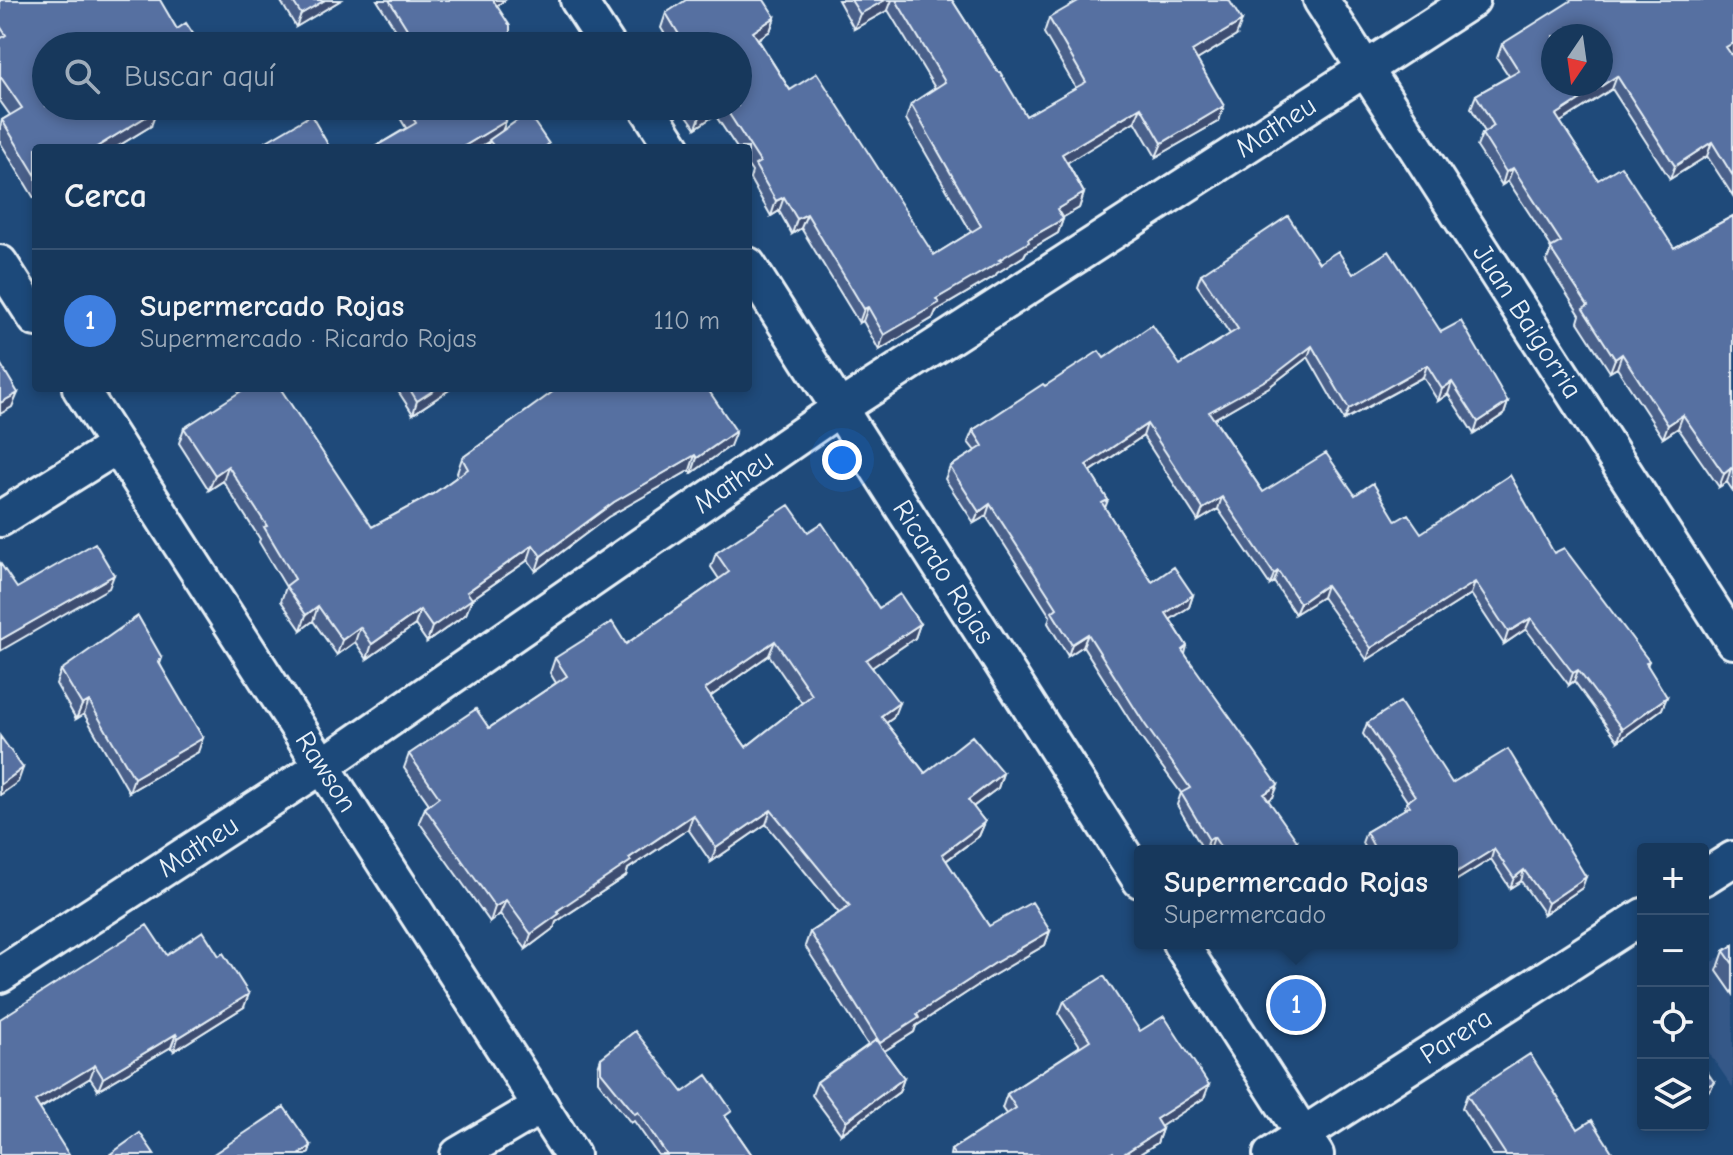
<!DOCTYPE html>
<html lang="es">
<meta charset="utf-8">
<style>
:root{--surface:#17385c;--page:#203f62;--text:#f1f3f6;--muted:#9eacbb;--line:#365272;--accent:#ff9aa2}
body{margin:0;font-family:"Comic Neue",sans-serif;background:var(--page);color:var(--text)}
.controls{position:absolute;right:24px;bottom:24px;display:grid;overflow:hidden;border-radius:8px;box-shadow:0 4px 12px #0003}
.controls button{width:72px;height:72px;display:grid;place-items:center;padding:0;border:0;border-bottom:2px solid var(--line);background:var(--surface);color:var(--text);font:40px sans-serif}
.compass{position:absolute;left:1541px;top:24px;width:72px;height:72px;border-radius:50%;background:var(--surface);box-shadow:0 4px 12px #0003;rotate:193deg}
.you{position:absolute;left:842px;top:460px;width:28px;height:28px;margin:-20px;border:6px solid #fff;border-radius:50%;background:#1a73e8;box-shadow:0 0 0 12px #1a73e833}
.badge{display:grid;place-items:center;width:52px;height:52px;border-radius:50%;background:var(--accent);color:#fff;font-size:26px;font-weight:700}
.pin{position:absolute;translate:-50% -50%;border:4px solid #fff;box-shadow:0 2px 8px #0006}
.popup{position:absolute;left:1134px;top:845px;width:324px;height:104px;box-sizing:border-box;display:grid;place-content:center;border-radius:8px;background:var(--surface);filter:drop-shadow(0 2px 6px #0005);font-size:26px;white-space:nowrap;color:var(--muted)}
.popup b{font-size:30px;color:var(--text)}
.popup::after{content:'';position:absolute;left:50%;top:100%;margin-left:-16px;border:16px solid transparent;border-top-color:var(--surface)}
.list{margin:0;padding:0;list-style:none}
h2{display:flex;justify-content:space-between;align-items:center;height:104px;margin:0;padding:0 32px;font-size:34px}
h2 small{font-size:26px;font-weight:400;color:var(--muted)}
.list li{display:grid;grid-template-columns:52px 1fr auto;gap:24px;align-items:center;box-sizing:border-box;height:144px;padding:0 32px;border-top:2px solid var(--line)}
.list b{display:block;font-size:30px;white-space:nowrap}
.list p{margin:0;font-size:26px;white-space:nowrap;color:var(--muted)}
.list em{font-size:26px;font-style:normal;color:var(--muted)}
.icon{flex:none;width:44px;height:44px;fill:none;stroke:currentColor;stroke-width:2;stroke-linecap:round;stroke-linejoin:round}
.map{position:relative;flex:none;width:1733px;height:1155px;overflow:hidden}
.search{position:absolute;background:var(--surface);box-shadow:0 4px 12px #0003;left:32px;top:32px;width:720px;height:88px;display:flex;align-items:center;gap:20px;box-sizing:border-box;padding:0 28px;border-radius:44px;color:var(--muted);font-size:30px}
.panel{position:absolute;background:var(--surface);box-shadow:0 4px 12px #0003;left:32px;top:144px;width:720px;height:248px;border-radius:8px}
.map>svg:first-child{display:block}
</style>
<div class="map">
<svg width="1733" height="1155" viewBox="0 0 1733 1155">
<rect width="100%" height="100%" fill="#1f4a7a"/>
<filter id="ink" filterUnits="userSpaceOnUse"><feTurbulence type="fractalNoise" baseFrequency=".0125" numOctaves="2"/><feDisplacementMap in="SourceGraphic" scale="16" xChannelSelector="R" yChannelSelector="G"/><feConvolveMatrix kernelMatrix="1 2 1 2 8 2 1 2 1" color-interpolation-filters="sRGB"/></filter>
<g filter="url(#ink)">
<path fill="#345888" d="M1733,948V1088L1703,1044V969Z"/>
<g fill="none" stroke-linecap="round" stroke-linejoin="round">
<defs>
<g id="minor">
<path d="M578,0L608,46"/>
<path id="s1" d="M1321,0L1733,641"/>
<path d="M646,106L673,148"/>
<path d="M0,263L36,319"/>
<path id="s2" d="M748,265L1140,880"/>
<path id="s3" d="M80,388L572,1155"/>
<path d="M0,519L117,446"/>
<path d="M1703,878L1733,859"/>
<path d="M1180,943L1316,1155"/>
<path id="s4" d="M0,975L322,766L840,408L1472,0"/>
<path d="M458,1155L541,1106"/>
<path id="s5" d="M1271,1155L1643,916"/>
</g>
</defs>
<use href="#minor" stroke="#e8f1f8" stroke-width="40"/>
<use href="#minor" stroke="#1f4a7a" stroke-width="34"/>
</g>
<path fill="#4a608a" stroke="#e8f1f8" stroke-width="2" fill-rule="evenodd" d="M0,0L177,29L201,46H46L151,126L115,148H36V197L34,198L0,142V127L2,120L10,115L0,101Z
M280,0H341L296,27Z
M377,0H505L497,6L508,46H406Z
M838,0H952L1026,116L1076,88L1044,33L1049,18L1236,36L1197,60L1219,121L1156,157L1135,121L1067,162L1084,193L1079,208L1062,218L1063,219L1058,233L1026,252L1024,256L997,273L995,276L936,311L933,318L879,350L863,321L859,323L801,228L792,234L779,211L771,216L750,179L752,172L748,166V148H737L715,115L696,128L680,106H738V46H672L661,28L666,13L775,17L770,31L758,39L790,90L934,255L971,232L906,119L911,104L935,88L888,10L854,29Z
M1502,44L1731,54L1733,57V196L1707,156L1670,179L1612,89L1560,122L1598,180L1674,248L1733,216V491L1727,482L1719,487L1678,428L1663,438L1617,368L1610,372L1578,322L1580,315L1546,262L1552,248L1508,181L1502,185L1477,147L1482,134L1485,132L1471,108L1476,95L1509,76L1497,58Z
M404,106H497L506,121L502,131L547,148H487L489,142L478,148H373L406,128L400,118Z
M1319,263L1353,274L1441,332L1508,402L1504,414L1474,434L1448,394L1438,401L1423,377L1344,420L1308,357L1269,387L1214,419L1263,492L1355,495L1396,521L1421,533L1554,553L1649,661L1647,666L1662,709L1618,741L1574,681L1569,685L1526,629L1504,644L1471,594L1367,660L1322,597L1295,614L1274,582L1270,585L1218,509L1198,521L1143,436L1090,472L1108,500L1105,508L1152,582L1193,595L1189,607L1170,619L1187,646L1185,654L1273,797L1268,800L1293,851H1212L1210,849L1204,851L1177,805L1181,793L1139,735L1083,646L1068,656L1048,623L1050,616L986,516L974,523L945,479L950,467L975,451L968,442L973,430L1045,386L1104,358L1180,365L1230,334L1197,285L1201,274Z
M396,388H452L413,414Z
M551,388H707L730,446L692,473L690,470L608,517L536,571L528,560L472,599L466,614L427,642L415,625L367,659L355,642L337,655L313,621L301,630L281,601L286,587L259,542L260,539L223,481L209,490L179,443L184,428L372,527L433,494L458,476L457,473L462,458L554,392Z
M808,532L879,608L920,624L915,638L872,667L893,718L886,723L925,773H1003L998,788L973,807L985,822L979,836L946,861L989,926L1050,931L1045,945L989,978L916,1026L914,1032L884,1051L904,1078L899,1092L841,1134L812,1095L817,1082L868,1045L805,946L810,932L839,913L766,824L711,862L688,829L628,869L626,876L556,922L554,928L526,949L500,914L490,922L419,822L425,808L429,804L404,768L409,754L489,728L556,683L550,673L555,658L626,644L719,579L711,567L716,553ZM769,655L802,703L746,747L710,697Z
M162,658L160,664L198,752L129,792L84,714L76,719L56,684L61,670Z
M1367,723L1452,783L1582,888L1544,914L1521,881L1510,888L1491,859L1452,883V851H1366L1362,843L1366,832L1404,810L1407,801L1363,734Z
M1733,945V994L1717,971L1724,951Z
M167,955L244,1007L174,1051L171,1047L98,1090L90,1078L40,1109L0,1155Z
M1064,1001L1140,1031L1204,1098L1160,1126L1162,1129L1157,1143L1138,1155H950L951,1150L1006,1114L1002,1108L1007,1094L1080,1046L1059,1014Z
M601,1058L683,1092L728,1120L752,1155H658L634,1121L631,1123L598,1081V1067Z
M1643,1058V1076L1637,1068L1640,1060Z
M1467,1095L1578,1129L1614,1155H1492L1462,1108Z"/>
<path fill="#3c4e71" stroke="#e8f1f8" stroke-width="2" d="M325,0H341L296,27L301,14Z
M493,0H505L488,12Z
M885,0H892L888,10L854,29L860,14Z
M775,17L770,31L747,46L753,32Z
M1242,21L1236,36L1187,66L1192,51Z
M1733,43V53L1722,60L1726,47Z
M1617,76L1612,89L1551,128L1556,115Z
M713,106H719L715,115L696,128L701,114Z
M1224,106L1219,121L1156,157L1162,143Z
M1141,107L1135,121L1057,169L1062,154Z
M157,110L151,126L115,148H95Z
M506,121L501,134L478,148H461Z
M1712,142L1707,156L1670,179L1675,166Z
M1513,168L1508,181L1502,185L1506,172Z
M1084,193L1079,208L1051,224L1057,209Z
M784,197L779,211L771,216L776,201Z
M807,214L801,228L792,234L797,219Z
M1063,219L1058,233L1026,252L1024,256L997,273L995,276L936,311L933,318L879,350L884,335L936,299L999,260L1028,239Z
M868,307L863,321L859,323L864,309Z
M1312,346L1308,357L1269,387L1205,424L1209,412Z
M1622,354L1617,368L1610,372L1615,359Z
M1427,365L1423,377L1344,420L1349,409Z
M1452,382L1448,394L1438,401L1442,389Z
M437,388H452L413,414L417,401Z
M18,393L12,407L0,414V403Z
M1508,402L1504,414L1474,434L1478,422Z
M1683,415L1678,428L1663,438L1668,425Z
M1147,424L1143,436L1082,477L1086,465Z
M736,431L730,446L692,473L697,458Z
M695,455L690,470L608,517L536,571L541,556L614,502Z
M228,466L223,481L209,490L215,475Z
M1731,468L1727,482L1719,487L1724,474Z
M1222,497L1218,509L1198,521L1203,509Z
M990,504L986,516L974,523L979,512Z
M533,545L528,560L472,599L466,614L427,642L432,627L467,592Z
M1278,571L1274,582L1270,585L1274,574Z
M114,575L109,588L0,651V640Z
M1475,582L1471,594L1367,660L1371,648Z
M1326,585L1322,597L1295,614L1300,603Z
M1193,595L1189,607L1162,625L1166,613Z
M318,606L313,621L301,630L306,615Z
M420,610L415,625L367,659L372,644Z
M1531,618L1526,629L1504,644L1508,632Z
M920,624L915,638L861,675L866,660Z
M360,627L355,642L337,655L342,640Z
M1088,634L1083,646L1068,656L1072,644Z
M775,641L769,655L700,704L705,689Z
M1578,670L1574,681L1569,685L1573,673Z
M1667,697L1662,709L1618,741L1622,729Z
M89,701L84,714L76,719L82,705Z
M899,703L893,718L875,731L881,716Z
M203,738L198,752L129,792L134,778Z
M23,768L18,782L0,795V785Z
M1003,773L998,788L963,814L968,800Z
M1278,785L1273,797L1260,806L1264,794Z
M771,810L766,824L711,862L716,848Z
M693,815L688,829L628,869L626,876L556,922L554,928L526,949L531,934L557,911L629,858Z
M985,822L979,836L936,868L942,854Z
M1214,837L1210,849L1205,851L1209,840Z
M1297,841L1293,851H1283Z
M1494,849L1491,859L1452,883V875Z
M1524,870L1521,881L1510,888L1514,878Z
M1586,877L1582,888L1544,914L1548,903Z
M506,900L500,914L490,922L495,907Z
M1050,931L1045,945L989,978L916,1026L914,1032L875,1057L880,1043L917,1014L995,963Z
M249,994L244,1007L174,1051L178,1038Z
M176,1034L171,1047L98,1090L103,1078Z
M95,1065L90,1078L30,1114L35,1101Z
M904,1078L899,1092L841,1134L846,1121Z
M1714,1082L1711,1089L1703,1095V1089Z
M1209,1085L1204,1098L1151,1133L1156,1119Z
M1162,1129L1157,1143L1138,1155H1122Z
M311,1146L309,1153L306,1155H299Z"/>
<path fill="#5670a1" stroke="#e8f1f8" stroke-width="2" fill-rule="evenodd" d="M0,0H160L177,29L186,23L201,46H46V106H154L157,110L95,148H36V176L2,120L22,108L0,76V39L6,35L0,26Z
M292,0H325L301,14Z
M389,0H493L510,26V40L500,46H418Z
M686,0H764L775,17L753,32L790,90L817,73L934,255L981,226L911,104L945,82L896,0H952L998,72H1000L1026,116L1086,82L1049,18L1080,0H1229L1242,21L1192,51L1224,106L1162,143L1141,107L1062,154L1084,193L1057,209L1063,219L1028,239L1029,242L999,260L1001,261L936,299L939,303L884,335L868,307L864,309L807,214L797,219L784,197L776,201L755,165L760,162L724,106H738V46H686L666,13Z
M851,0H885L860,14Z
M1572,0H1733V43L1726,47L1733,57V176L1712,142L1675,166L1617,76L1556,115L1598,180L1621,166L1674,248L1733,216V470L1731,468L1724,474L1683,415L1668,425L1622,354L1615,359L1583,309L1588,306L1550,248L1561,242L1513,168L1506,172L1482,134L1494,126L1476,95L1519,71L1502,44ZM1553,36H1601V84H1553Z
M405,106H497L506,121L461,148H373L416,123Z
M696,106H713L701,114Z
M528,113L549,144L543,148H495L489,140Z
M311,115L330,148H255Z
M1288,216L1319,263L1338,251L1353,274L1389,251L1441,332L1461,321L1508,402L1478,422L1452,382L1442,389L1427,365L1349,409L1312,346L1273,376L1209,412L1263,492L1326,453L1355,495L1373,483L1396,521L1408,514L1421,533L1510,475L1554,553L1564,548L1649,661L1646,663L1667,697L1622,729L1578,670L1573,673L1531,618L1508,632L1475,582L1371,648L1326,585L1300,603L1278,571L1274,574L1222,497L1203,509L1147,424L1086,465L1108,500L1102,503L1152,582L1174,567L1193,595L1166,613L1187,646L1182,650L1278,785L1264,794L1297,841L1283,851H1223L1214,837L1209,840L1181,793L1190,788L1144,723L1088,634L1072,644L1052,612L1057,608L990,504L979,512L950,467L983,446L973,430L1043,384L1045,386L1099,351L1104,358L1152,325L1180,365L1238,329L1201,274Z
M0,363L18,393L0,403Z
M246,388H280L372,527L433,494L468,469L462,458L558,388H707L736,431L697,458L695,455L614,502L541,556L533,545L467,592L472,599L432,627L420,610L372,644L360,627L342,640L318,606L306,615L286,586L295,579L264,527L267,526L228,466L215,475L184,428Z
M409,388H437L417,401Z
M789,505L808,532L822,523L879,608L900,594L920,624L866,660L899,703L881,716L925,773L972,736L1003,773L968,800L985,822L942,854L989,926L1032,902L1050,931L995,963L917,1014L919,1018L880,1043L810,932L850,906L771,810L716,848L693,815L629,858L631,861L557,911L559,914L531,934L506,900L495,907L425,808L439,797L409,754L476,709L489,728L567,676L555,658L612,622L626,644L729,572L716,553ZM775,641L812,695L746,747L705,689Z
M95,543L114,575L0,640V563L17,588Z
M138,616L162,658L158,661L203,738L134,778L89,701L82,705L61,670Z
M1400,702L1452,783L1508,749L1586,877L1548,903L1524,870L1514,878L1494,849L1452,875V851H1376L1366,832L1410,806L1407,802L1415,796L1367,723Z
M0,736L23,768L0,785Z
M147,925L167,955L203,931L219,956L223,953L249,994L178,1038L176,1034L103,1078L95,1065L35,1101L69,1155H0V1019Z
M1733,945V964L1724,951Z
M1104,976L1140,1031L1164,1016L1209,1085L1156,1119L1162,1129L1122,1155H1115L1113,1152L1108,1155H955L951,1150L1016,1108L1007,1094L1090,1040L1064,1001Z
M635,1031L683,1092L707,1075L732,1111L725,1116L752,1155H667L638,1112L635,1114L601,1072V1058Z
M876,1040L904,1078L846,1121L817,1082Z
M1530,1054L1578,1129L1592,1120L1614,1155H1506L1467,1095Z
M1703,1066L1714,1082L1703,1089Z
M284,1107L311,1146L299,1155H212Z
M140,1133L155,1155H109Z"/>
</g>
<g text-anchor="middle" dominant-baseline="central" stroke-width="6" stroke-linejoin="round" paint-order="stroke">
<g font-size="28" fill="#e8f1f8" stroke="#1f4a7a">
<text stroke="none"><textPath href="#s4" startOffset="1532">Matheu</textPath></text>
<text stroke="none"><textPath href="#s1" startOffset="382">Juan Baigorria</textPath></text>
<text stroke="none"><textPath href="#s4" startOffset="884">Matheu</textPath></text>
<text stroke="none"><textPath href="#s2" startOffset="364">Ricardo Rojas</textPath></text>
<text stroke="none"><textPath href="#s3" startOffset="456">Rawson</textPath></text>
<text stroke="none"><textPath href="#s4" startOffset="236">Matheu</textPath></text>
<text stroke="none"><textPath href="#s5" startOffset="220">Parera</textPath></text>
</g>
</g>
</svg>
<div class="controls">
<button>+</button>
<button>−</button>
<button><svg class="icon" aria-label="locate" viewBox="0 0 24 24"><circle cx="12" cy="12" r="6"/><path d="M12 2v4M12 18v4M2 12h4M18 12h4"/></svg></button>
<button><svg class="icon" aria-label="layers" viewBox="0 0 24 24"><path d="M12 4l9 5-9 5-9-5zM3 14l9 5 9-5"/></svg></button>
</div>
<svg class="compass" viewBox="-18 -18 36 36"><path d="M0-13l5 13h-10z" fill="#e53935"/><path d="M0 13l5-13h-10z" fill="#9eacbb"/></svg>
<div class="you"></div>
<div class="pin badge" style="left:1296px;top:1005px;background:#3f7fe0">1</div>
<div class="popup"><b>Supermercado Rojas</b>Supermercado</div>
<div class="search"><svg class="icon" aria-label="search" viewBox="0 0 24 24"><circle cx="10" cy="10" r="6"/><path d="M15 15l6 6"/></svg>Buscar aquí</div>
<section class="panel">
<h2>Cerca<small></small></h2>
<ul class="list">
<li><span class="badge" style="background:#3f7fe0">1</span><div><b>Supermercado Rojas</b><p>Supermercado · Ricardo Rojas</p></div><em>110 m</em></li>
</ul>
</section>
</div>
